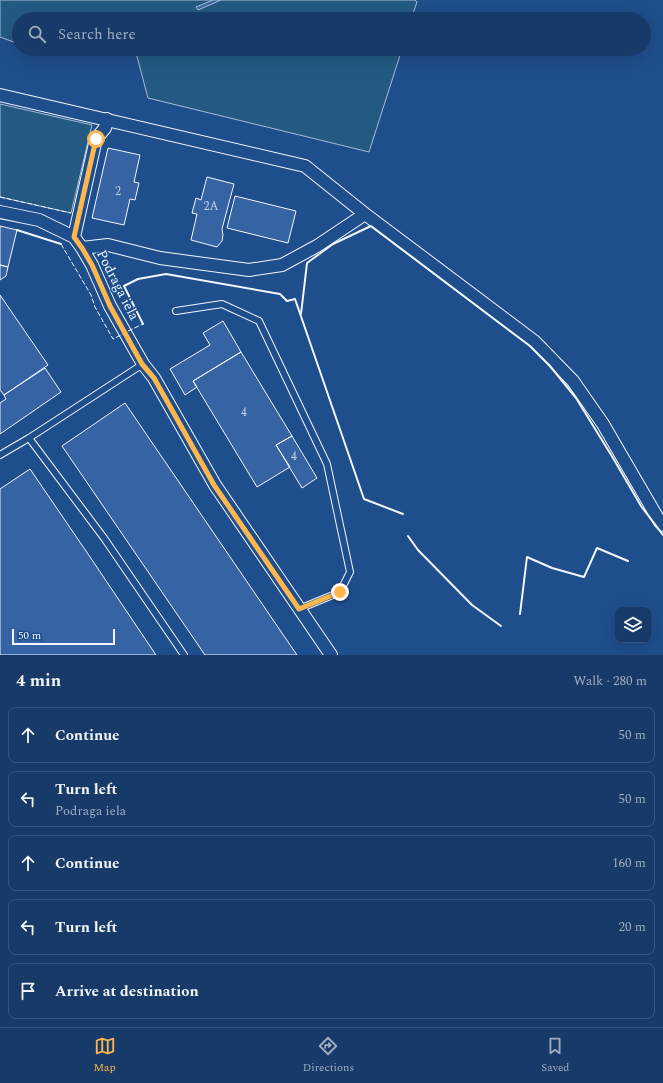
<!DOCTYPE html>
<meta charset="utf-8">
<style>
:root{--surface:#173a69;--page:#244571;--text:#f1f3f6;--muted:#9eadc0;--line:#36547d;--accent:#ffb74d}
body{margin:0;font-family:Spectral,serif;background:var(--page);color:var(--text)}
.controls{position:absolute;right:12px;bottom:12px;display:grid;overflow:hidden;border-radius:8px;box-shadow:0 4px 16px #0002}
.controls button{width:36px;height:36px;display:grid;place-items:center;padding:0;border:0;border-bottom:1px solid var(--line);background:var(--surface);color:var(--text);font:20px sans-serif}
.scale{position:absolute;left:12px;bottom:10px;width:103px;box-sizing:border-box;padding-left:4px;border:2px solid #f2f6ff;border-top:0;font-size:11px;line-height:14px;white-space:nowrap;color:#f2f6ff;-webkit-text-stroke:3px #1f4e8c;paint-order:stroke}
.stop{position:absolute;width:12px;height:12px;margin:-9px;border:3px solid #ffb74d;border-radius:50%;background:#fff}
.stop.end{background:#ffb74d;border-color:#fff;box-shadow:0 1px 4px #0008}
.list{margin:0;padding:0;list-style:none}
h2{display:flex;justify-content:space-between;align-items:center;height:52px;margin:0;padding:0 16px;font-size:17px}
h2 small{font-size:13px;font-weight:400;color:var(--muted)}
.list li{display:grid;grid-template-columns:26px 1fr auto;gap:12px;align-items:center;box-sizing:border-box;height:56px;margin:0 8px 8px;padding:0 8px;border:1px solid var(--line);border-radius:8px}
.list b{display:block;font-size:15px;white-space:nowrap}
.list p{margin:0;font-size:13px;white-space:nowrap;color:var(--muted)}
.list em{font-size:13px;font-style:normal;color:var(--muted)}
.icon{flex:none;width:22px;height:22px;fill:none;stroke:currentColor;stroke-width:2;stroke-linecap:round;stroke-linejoin:round}
.map{position:relative;flex:none;width:663px;height:655px;overflow:hidden}
.search{position:absolute;background:var(--surface);box-shadow:0 4px 16px #0002;left:12px;right:12px;top:12px;height:44px;display:flex;align-items:center;gap:10px;box-sizing:border-box;padding:0 14px;border-radius:22px;color:var(--muted);font-size:15px}
.sheet{height:372px;background:var(--surface)}
nav{display:flex;justify-content:space-around;align-items:center;box-sizing:border-box;height:56px;border-top:1px solid var(--line);background:var(--surface);font-size:11px;color:var(--muted)}
nav a{display:grid;justify-items:center;gap:2px}
nav .on{color:var(--accent)}
.map>svg:first-child{display:block}
</style>
<div class="map">
<svg width="663" height="655" viewBox="0 0 663 655">
<rect width="100%" height="100%" fill="#1f4e8c"/>
<path fill="#245a82" stroke="#a8bbd7" d="M0,0H415L417,2L411,19H19V44L0,37Z
M135,49H402L369,152L148,98Z
M0,104L92,125L71,213L0,197Z"/>
<path fill="#3b69a3" stroke="#a8bbd7" d="M213,0H221L198,10L196,7Z"/>
<path fill="#3563a3" stroke="#f2f6ff" d="M108,148L140,155L134,182L139,183L135,200L130,199L124,225L92,218Z
M207,177L234,184L222,229L223,235L222,241L217,247L191,240L197,214L192,213L196,198L201,200Z
M235,196L296,211L288,243L227,228Z
M0,226L17,230L8,267L0,265Z
M0,265L8,267L6,276L0,280Z
M0,295L48,365L4,395L0,390Z
M223,321L241,352L193,381L197,387L185,395L170,369L210,345L203,333Z
M241,352L292,436L276,445L290,467L257,487L193,381Z
M45,368L61,392L0,434V403L6,399L4,395Z
M125,403L297,655H205L62,446Z
M292,436L317,478L302,488L276,445Z
M30,469L86,551L156,655H0V489Z"/>
<g fill="none" stroke-linecap="round" stroke-linejoin="round">
<defs>
<path id="service" d="M176,311L222,304L259,321L327,464L350,572L340,592L299,609
M29,438L104,538L184,655
M0,455L29,438L143,364"/>
<path id="minor" d="M0,95L305,166L365,214L534,341L573,381L603,424L660,522L663,525
M0,212L39,220L74,237L82,248L92,265L110,306L143,364L154,378L215,485L331,655
M74,237L96,139L105,128L107,119
M82,248L108,245L160,258L249,270L282,265L317,246L365,214"/>
</defs>
<use href="#service" stroke="#f2f6ff" stroke-width="8"/>
<use href="#minor" stroke="#f2f6ff" stroke-width="14"/>
<use href="#service" stroke="#1f4e8c" stroke-width="6"/>
<use href="#minor" stroke="#1f4e8c" stroke-width="12"/>
<path stroke="#f2f6ff" stroke-width="1" stroke-dasharray="5 2" stroke-linecap="butt" d="M0,197L71,213
M61,244L91,295L95,307L113,339L123,334
M128,331L143,324"/>
<path stroke="#f2f6ff" stroke-width="2" d="M17,230L61,244
M301,314L307,263L333,244L371,226L530,346L550,366L576,398L613,458L641,506L663,535
M143,324L124,286L138,279L166,274L280,294L287,301L295,299L364,499L403,514
M408,536L418,550L472,605L501,626
M520,614L527,557L552,568L584,577L597,548L628,561"/>
</g>
<g fill="none" stroke-linecap="round" stroke-linejoin="round">
<path stroke="#ffb74d" stroke-width="5" d="M96,139L74,237L82,248L92,265L110,306L142,364L154,378L214,485L299,609L340,592"/>
</g>
<g text-anchor="middle" dominant-baseline="central" stroke-width="3" stroke-linejoin="round" paint-order="stroke">
<g font-size="12" fill="#c3d1e8">
<text x="118" y="191">2</text>
<text x="211" y="206">2A</text>
<text x="244" y="412">4</text>
<text x="294" y="456">4</text>
</g>
<g font-size="14" fill="#f2f6ff" stroke="#1f4e8c">
<text transform="translate(118 285) rotate(63)">Podraga iela</text>
</g>
</g>
</svg>
<div class="controls">
<button><svg class="icon" aria-label="layers" viewBox="0 0 24 24"><path d="M12 4l9 5-9 5-9-5zM3 14l9 5 9-5"/></svg></button>
</div>
<div class="scale">50 m</div>
<div class="stop" style="left:96px;top:139px"></div>
<div class="stop end" style="left:340px;top:592px"></div>
<div class="search"><svg class="icon" aria-label="search" viewBox="0 0 24 24"><circle cx="10" cy="10" r="6"/><path d="M15 15l6 6"/></svg>Search here</div>
</div>
<section class="sheet">
<h2>4 min<small>Walk · 280 m</small></h2>
<ul class="list">
<li><svg class="icon" aria-label="ahead" viewBox="0 0 24 24"><path d="M12 20V5M6 11l6-6 6 6"/></svg><div><b>Continue</b></div><em>50 m</em></li>
<li><svg class="icon" aria-label="left" viewBox="0 0 24 24"><path d="M17 20v-9H6M10 6l-5 5 5 5"/></svg><div><b>Turn left</b><p>Podraga iela</p></div><em>50 m</em></li>
<li><svg class="icon" aria-label="ahead" viewBox="0 0 24 24"><path d="M12 20V5M6 11l6-6 6 6"/></svg><div><b>Continue</b></div><em>160 m</em></li>
<li><svg class="icon" aria-label="left" viewBox="0 0 24 24"><path d="M17 20v-9H6M10 6l-5 5 5 5"/></svg><div><b>Turn left</b></div><em>20 m</em></li>
<li><svg class="icon" aria-label="arrive" viewBox="0 0 24 24"><path d="M6 21V4h12l-3 4 3 4H6"/></svg><div><b>Arrive at destination</b></div></li>
</ul>
</section>
<nav>
<a class="on"><svg class="icon" aria-label="map" viewBox="0 0 24 24"><path d="M3 6l6-2 6 2 6-2v14l-6 2-6-2-6 2zM9 4v14M15 6v14"/></svg>Map</a>
<a><svg class="icon" aria-label="directions" viewBox="0 0 24 24"><path d="M12 3l9 9-9 9-9-9zM9 14v-3h6M13 9l2 2-2 2"/></svg>Directions</a>
<a><svg class="icon" aria-label="saved" viewBox="0 0 24 24"><path d="M7 4h10v16l-5-4-5 4z"/></svg>Saved</a>
</nav>
